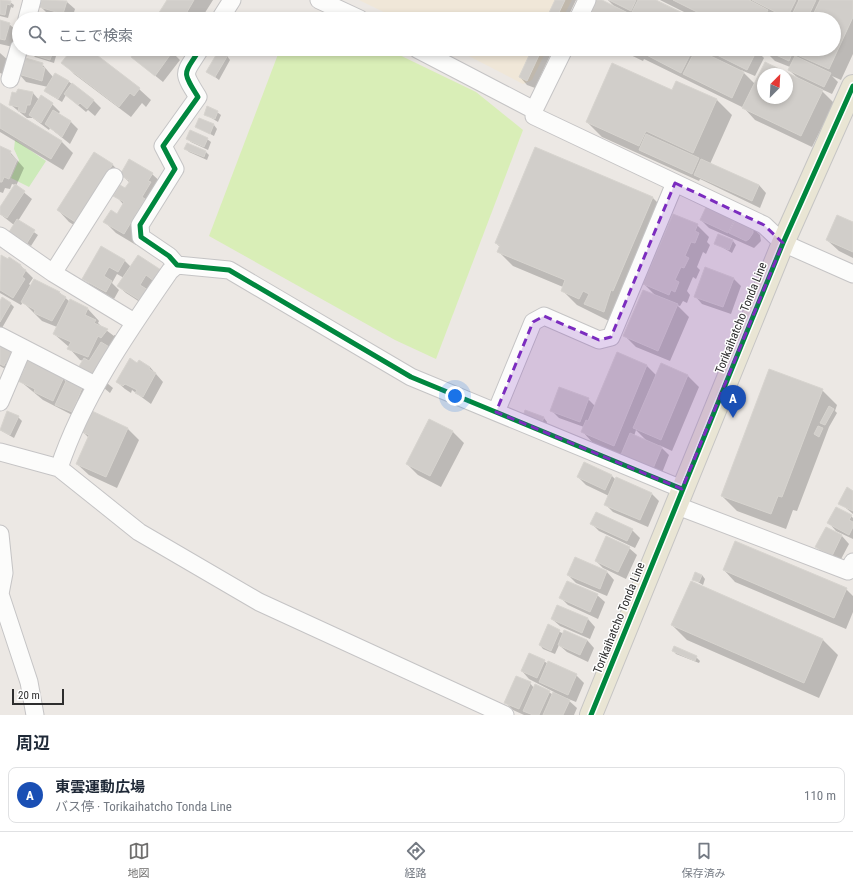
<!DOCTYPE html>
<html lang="ja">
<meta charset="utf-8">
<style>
:root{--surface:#fff;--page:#f2f2f3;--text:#1f2937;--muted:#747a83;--line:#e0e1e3;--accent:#706f6e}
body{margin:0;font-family:"Roboto Condensed","Noto Sans JP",sans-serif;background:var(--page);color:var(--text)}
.compass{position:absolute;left:757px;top:68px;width:36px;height:36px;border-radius:50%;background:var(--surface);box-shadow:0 2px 6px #0003;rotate:24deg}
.scale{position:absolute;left:12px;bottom:10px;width:52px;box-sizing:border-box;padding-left:4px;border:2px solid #2e2e2e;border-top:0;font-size:11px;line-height:14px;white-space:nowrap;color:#2e2e2e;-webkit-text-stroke:3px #fff;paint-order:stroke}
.you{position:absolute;left:455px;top:396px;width:14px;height:14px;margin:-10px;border:3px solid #fff;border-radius:50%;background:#1a73e8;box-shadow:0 0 0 6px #1a73e833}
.badge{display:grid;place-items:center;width:26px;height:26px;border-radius:50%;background:var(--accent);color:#fff;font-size:13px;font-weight:700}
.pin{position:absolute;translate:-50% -33px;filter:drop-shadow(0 1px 2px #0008)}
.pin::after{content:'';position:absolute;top:21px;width:14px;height:12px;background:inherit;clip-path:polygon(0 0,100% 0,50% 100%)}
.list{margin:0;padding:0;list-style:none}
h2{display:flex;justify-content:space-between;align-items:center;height:52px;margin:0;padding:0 16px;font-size:17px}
h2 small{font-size:13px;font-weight:400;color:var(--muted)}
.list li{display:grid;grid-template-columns:26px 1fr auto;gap:12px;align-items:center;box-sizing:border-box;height:56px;margin:0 8px 8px;padding:0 8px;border:1px solid var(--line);border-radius:8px}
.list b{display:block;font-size:15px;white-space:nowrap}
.list p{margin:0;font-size:13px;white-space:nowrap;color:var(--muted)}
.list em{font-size:13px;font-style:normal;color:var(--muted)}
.icon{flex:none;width:22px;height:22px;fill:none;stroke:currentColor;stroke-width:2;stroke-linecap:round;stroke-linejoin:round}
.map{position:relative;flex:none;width:853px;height:715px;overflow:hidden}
.search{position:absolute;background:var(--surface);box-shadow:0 2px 6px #0003;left:12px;right:12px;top:12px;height:44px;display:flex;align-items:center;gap:10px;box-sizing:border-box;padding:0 14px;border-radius:22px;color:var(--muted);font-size:15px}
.sheet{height:116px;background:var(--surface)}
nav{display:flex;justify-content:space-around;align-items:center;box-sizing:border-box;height:56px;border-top:1px solid var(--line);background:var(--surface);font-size:11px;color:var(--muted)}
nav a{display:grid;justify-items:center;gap:2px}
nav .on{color:var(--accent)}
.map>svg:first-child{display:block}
</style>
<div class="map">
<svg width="853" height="715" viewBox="0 0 853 715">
<rect width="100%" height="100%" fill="#ece8e4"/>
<path fill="#f0e7d8" d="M359,0H572L562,19H398Z
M455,49H547L532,80L523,84Z"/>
<path fill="#cdeaba" d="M15,140L46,161L29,187L11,178L19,160L14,149Z"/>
<path fill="#d9eeb7" d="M280,49H387L476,92L523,130L436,359L395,340L209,236Z"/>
<path fill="#0003" fill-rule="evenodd" d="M0,0L10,2L14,5L13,8L11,7L8,18L0,16Z
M43,0L67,2L75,9L72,19H64L48,14L41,7Z
M168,0H213L201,19H157Z
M556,0H576L567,19H547Z
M597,0L615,7L608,0H654L693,19H588Z
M660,0H747L752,2L750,0H798L799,2L800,0H853V54L841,80L832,76L838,82L832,94L819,88L834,103L812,147L755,120L744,108L644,59L643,61L618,49H755L764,58L755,76L741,70L755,84L765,64L787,74H763V98H787V74L800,80L789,70L790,67L775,61L768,54L758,49H834V19H784L769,12L776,19H698Z
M0,21L9,24L17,31L13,47L0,44Z
M33,49H58L54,63L35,57L32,54Z
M73,49H87L139,89L151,100L146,107L142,103L131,117L74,74L63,62Z
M139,49H169L180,60L163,82L132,57Z
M225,49H236L233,55Z
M533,49H553L535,88L527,85L520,77Z
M0,53L9,61L5,75L0,73Z
M227,56L230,60L219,80L207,71Z
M42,64L53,77L68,81L94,101L101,108L95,116L88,110L86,112L66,95L62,102L49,94L46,91L48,87L26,82L19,74Z
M677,82L717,100L732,115L710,164L759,185L766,193L760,208L700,179L699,181L602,137L587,122L673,91Z
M18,90L33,93L39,100L52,104L60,112L58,114L71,122L78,129L70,144L50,128L49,130L33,118H27L11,105Z
M0,104L62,142L73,153L63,170L0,132Z
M217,112L221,115L218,122L205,114Z
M200,119L214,125L217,129L214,136L197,127Z
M188,139H207L211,142L208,150L191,142Z
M187,144L206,152L209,155L207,160L189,152L185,148Z
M0,147L10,152L24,168L16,186L32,199L18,221L38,235L31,246L10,232L14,225L0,214V208L15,185L12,184L10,189L5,188L3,193L0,192Z
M112,164L121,174H152L164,185L156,211L136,245L116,233L105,222L117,215L123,204L115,195L126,190L130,183L123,176L87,233L69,222L58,210Z
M652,197L667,212L619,326L577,305L562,290L563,287L513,266L498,251L500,247L496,243Z
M734,219L752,227L760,235L761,241L754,248L709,228L701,220Z
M853,223V258L839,251L827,240Z
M697,225L709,237L707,242L710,245L706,254L703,252L697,267L700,270L696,279L693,277L687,291L690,295L687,303L683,301L680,306L677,305L689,317L670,361L636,347L625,336L656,296L644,284Z
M733,241L736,245L732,253L715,243Z
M101,247L124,260L131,267L161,271L149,308L126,293L118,286L124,278L117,274L112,283L119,290L114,299L91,286L83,278Z
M1,256L21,266L33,278L29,284L31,286L59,292L70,302L88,309L99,321L98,323L102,327L114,336V335L120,338L113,349L109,347L101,384L84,361L80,360L69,348V347L54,334L57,327L42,321L23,302L21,305L0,293Z
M734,279L741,286L731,314L702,304L695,296Z
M0,303H10L14,307L2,328L0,327Z
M0,345L10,350L22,362L12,373L0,366Z
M618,353L647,366L656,375L661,364L688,376L699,387L672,451L659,445L669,455L660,478L622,455L593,443L582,431L584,427L559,418L551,410L588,399L595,406ZM636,430L648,442L634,436Z
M138,364L150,367L163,382L151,404L136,393L132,390L131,393L125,389L117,382Z
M63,378L66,382L83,387L90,395L80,419L43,400L20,381Z
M107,383L113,388L110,393L104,388Z
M822,390L837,405L835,411L837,413L829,427L797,511L793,510L786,529L737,511L722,496Z
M92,412L128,429L139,440L117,488L89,475L77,464L89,438L83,432Z
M525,412L544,418L547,422L546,426Z
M18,417L22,421L14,438L0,430Z
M430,420L453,432L464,443L441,487L418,475L407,464Z
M584,463L612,476L616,480L617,478L652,494L659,501L648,527L613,512L605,504L609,496L586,485L578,477Z
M853,492V514L840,503Z
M851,516L853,518V539L836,531L829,523Z
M592,524L632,530L640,538L635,548L599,531Z
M827,528L842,536L849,544L839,563L824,555L817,547Z
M629,548L637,555L626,579L603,568L596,561Z
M576,559L607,572L614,580L607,596L576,583L568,575Z
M724,570L846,589L853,596V612L846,629L735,582Z
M702,575L705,579L703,585L693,579Z
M597,595L605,602L598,619L568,605L561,598Z
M552,619H588L595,627L590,639L560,626Z
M672,625L823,640L838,655L819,698L687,640Z
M548,626L564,634L587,640L594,648L588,662L567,652L559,645L555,654L543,649L540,645Z
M673,650L696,657L700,661L699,663L676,654Z
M544,661L548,664L576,675L584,683L576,702L566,698L577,708L574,715H524L513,710L505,702L530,683L534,688L549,692L553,695L554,692L529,679L522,671Z"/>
<path fill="#d1ceca" stroke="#d7d4cf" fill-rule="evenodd" d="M0,0L11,1L10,5L7,4L5,15L0,14Z
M42,0L67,1L63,14L39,7Z
M167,0H194L183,19H155Z
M555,0H565L556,19H546Z
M596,0H602L640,19H586Z
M609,0H636L631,11Z
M638,0H656L695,19H646L632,12Z
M673,0H749L768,10L763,19H711Z
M752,0H796L787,18Z
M799,0H816L807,19H790Z
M820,0H853V17L829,69L795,54L797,49H834V19H811Z
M313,13L315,19H296Z
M0,20L10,23L5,40L0,39Z
M32,49H54L50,60L31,54Z
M72,49H89L140,88L134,96L130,93L119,107L61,63Z
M137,49H170L173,51L155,76L131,57Z
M532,49H542L527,81L519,77Z
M635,49H693L681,73Z
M696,49L744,72L732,98L683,74Z
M705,49H756L757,50L747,70Z
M763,49H794L789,61Z
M219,50L228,55L215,77L206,72Z
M795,56L831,73L824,87L788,70Z
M22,57L43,63L42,67L45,68L42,81L18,74Z
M765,62L823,90L801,136L742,108ZM763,74H787V98H763Z
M612,63L672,90L676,81L717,99L693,153L646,131L639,146L586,122Z
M55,73L69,81L58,99L44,91Z
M72,83L94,100L87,109L80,103L78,105L64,94Z
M18,89L33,92L30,105H27L25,113L18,111L19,107L9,105L12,92L16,93Z
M41,95L53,103L41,123L29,115Z
M0,103L62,141L51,159L0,128Z
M207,106L218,111L215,119L204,115Z
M53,110L71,121L62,137L45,124Z
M199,118L214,124L210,134L195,127Z
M190,130L208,138L204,147L186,139Z
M646,134L699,158L692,174L639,150Z
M187,143L206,151L204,157L184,149Z
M0,146L11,151L10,154L17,160L9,179L4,177L2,182H0Z
M535,147L653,197L613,291L611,290L604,312L584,304L589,294L583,291L579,299L561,291L565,280L497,252L500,245L495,243Z
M94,152L113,164L75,222L57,210Z
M129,159L153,173L148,181L151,182L142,197L145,199L124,234L103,222L111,210L117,214L124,202L113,196L120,185L125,188L130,181L120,175Z
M701,159L759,185L752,201L694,175Z
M15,184L25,191L7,218L0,214V207Z
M707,205L735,218L728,233L700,220Z
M673,214L698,224L695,231L699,233L695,243L691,242L685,256L689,258L684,268L681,267L675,280L679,282L675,292L671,290L669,295L643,284Z
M837,215L853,222V252L826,240Z
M736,218L753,226V233L749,239L746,241L729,233Z
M17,219L35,230L27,243L9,232Z
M718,234L733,240L729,250L714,244Z
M101,246L125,260L118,272L109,267L104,276L112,281L106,292L82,279Z
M1,255L8,259L9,257L21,265L20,267L26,270L22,277L25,279L13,298L0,290Z
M138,255L161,270L154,281L146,275L140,285L148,290L141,301L117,286Z
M705,267L734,278L723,307L694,297Z
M34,279L60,292L59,293L66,297L52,321L34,313L35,310L21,302Z
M643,290L678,304L658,351L623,336Z
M2,297L11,303L0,322V301Z
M70,299L88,308L85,315L96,320L94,323L108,329L101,338L98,336L88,357L67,349L71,342L53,334Z
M101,342L111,348L93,377L78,368L84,358L89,361Z
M0,344L11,349L10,351L15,353L10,365L5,363L4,366L0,364Z
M617,352L647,365L614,446L581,432L586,420L588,421Z
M130,358L137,363L139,360L150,367L149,369L156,373L143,397L135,393L137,390L125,384L123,386L116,382Z
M26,360L64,377L53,401L34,392L35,389L18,381L25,368L23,367Z
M661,363L688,375L661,440L633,428Z
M769,369L823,389L782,497L778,496L771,514L721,496Z
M67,379L83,386L72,412L55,405Z
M559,387L589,398L580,422L550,411Z
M829,406L834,409L825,425L820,423Z
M525,410L544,417L542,423L523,416Z
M7,411L19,416L10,435L0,430Z
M92,411L128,428L106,477L76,464L89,435L82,432Z
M429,419L453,431L430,476L406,464Z
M818,426L823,428L819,437L814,434Z
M630,433L662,447L652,471L620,457Z
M584,462L612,475L605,490L577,477Z
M616,477L652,493L640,520L604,505Z
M847,487L853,491V511L838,504Z
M836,507L852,515L849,520L853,522V527L849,535L827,523Z
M596,512L633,529L627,541L590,524Z
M826,527L842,535L832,556L815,547Z
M606,536L630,547L618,572L595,561Z
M735,541L847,588L834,618L723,570Z
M575,557L607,571L600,589L567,575Z
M695,572L702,575L699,582L692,580Z
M567,581L598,594L590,612L559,598Z
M691,581L823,639L804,683L671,625Z
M557,605L588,618L582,633L551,619Z
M548,624L560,630L551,651L539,645Z
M564,630L587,640L580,655L558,645Z
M674,646L697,656L695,661L672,651Z
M529,653L545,660L537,678L521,671Z
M548,661L577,674L568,695L539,682Z
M516,676L531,682L519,709L504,703Z
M535,684L550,691L539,715H533L523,711Z
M553,692L570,700L563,715H543Z"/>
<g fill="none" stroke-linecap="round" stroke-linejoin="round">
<defs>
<path id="minor" d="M319,0L360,19
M27,19L32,0
M220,19L232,0
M578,19L587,0
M200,49C184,75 181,70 198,97L163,146L175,169L140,225L141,237L169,256L177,265L229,270L411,377L682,489
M417,49L534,110L564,49
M10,79L19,48
M534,110V116L764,225L783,243L853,274
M0,236L53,273L134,322
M53,273L114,177
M0,336L95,385
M0,402L23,348
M496,412L533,322L544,316L599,340L611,337L675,183
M0,452L59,468L139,532L259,602L505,715
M59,468C83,396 127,333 170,271L177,265
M675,505L848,571L853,562
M0,534L4,573L0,594
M0,594L29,682L35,715"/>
<path id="major" d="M591,715L783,243L853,86"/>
</defs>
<use href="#minor" stroke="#c5c4c5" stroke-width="19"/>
<use href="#major" stroke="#c6c5c4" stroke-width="24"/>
<use href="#minor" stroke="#fcfcfb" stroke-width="17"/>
<use href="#major" stroke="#e9e5d4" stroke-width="22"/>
<defs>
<path id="cycleway" d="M200,49C184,75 181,70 198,97L163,146L175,169L140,225L141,237L169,256L177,265L229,270L411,377L682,489
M591,715L783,243L853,86"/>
</defs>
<use href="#cycleway" stroke="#fff" stroke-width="8"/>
<use href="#cycleway" stroke="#00873e" stroke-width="5"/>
</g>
<path fill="#7b2cbf" fill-opacity="0.2" stroke="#7b2cbf" stroke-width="3" stroke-dasharray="8 5" stroke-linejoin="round" d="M675,183L764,225L783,243L682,489L496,412L533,322L544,316L599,340L611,337Z"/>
<g text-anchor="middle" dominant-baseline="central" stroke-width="3" stroke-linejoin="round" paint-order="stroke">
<g font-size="12" fill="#2e2e2e" stroke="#fff">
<text transform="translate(741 318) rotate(-68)">Torikaihatcho Tonda Line</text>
<text transform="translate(619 618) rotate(-68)">Torikaihatcho Tonda Line</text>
</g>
</g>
</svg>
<svg class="compass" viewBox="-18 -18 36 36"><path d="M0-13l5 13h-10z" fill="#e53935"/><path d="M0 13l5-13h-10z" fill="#747a83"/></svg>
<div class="scale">20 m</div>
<div class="you"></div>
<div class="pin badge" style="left:733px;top:418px;background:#1a4fb4">A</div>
<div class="search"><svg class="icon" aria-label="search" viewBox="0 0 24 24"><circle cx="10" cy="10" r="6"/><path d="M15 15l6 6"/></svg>ここで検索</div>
</div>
<section class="sheet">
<h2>周辺<small></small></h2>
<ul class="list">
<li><span class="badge" style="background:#1a4fb4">A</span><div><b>東雲運動広場</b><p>バス停 · Torikaihatcho Tonda Line</p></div><em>110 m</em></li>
</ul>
</section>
<nav>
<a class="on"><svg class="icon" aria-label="map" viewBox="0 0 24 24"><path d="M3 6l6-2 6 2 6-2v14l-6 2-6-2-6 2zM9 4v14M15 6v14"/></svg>地図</a>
<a><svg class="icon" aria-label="directions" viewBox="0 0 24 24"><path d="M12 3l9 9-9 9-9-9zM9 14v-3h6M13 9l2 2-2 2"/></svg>経路</a>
<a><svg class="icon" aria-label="saved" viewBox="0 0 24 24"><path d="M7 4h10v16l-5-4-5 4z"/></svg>保存済み</a>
</nav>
